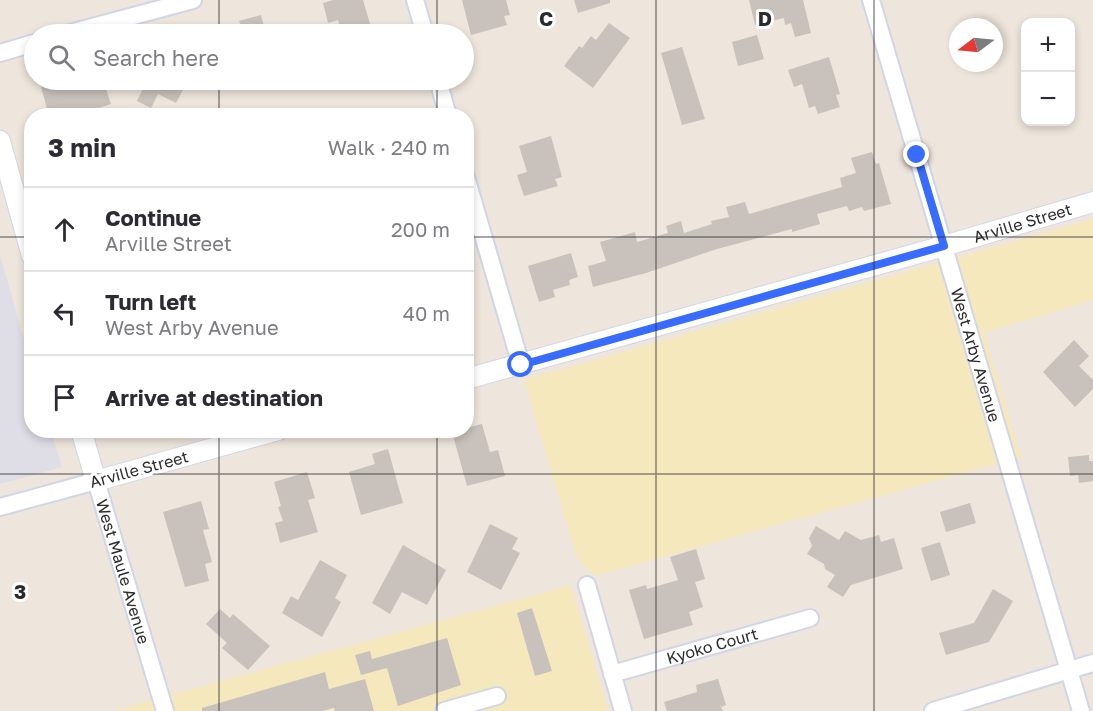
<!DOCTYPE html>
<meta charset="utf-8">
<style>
:root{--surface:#fff;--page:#f2f2f3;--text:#2b2b33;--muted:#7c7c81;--line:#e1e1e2}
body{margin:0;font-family:"Golos Text",sans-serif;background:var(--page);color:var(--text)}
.controls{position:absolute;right:18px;top:18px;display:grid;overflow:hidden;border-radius:12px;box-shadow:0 3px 9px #0003}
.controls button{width:54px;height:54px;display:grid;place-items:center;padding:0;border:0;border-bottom:2px solid var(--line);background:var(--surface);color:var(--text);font:30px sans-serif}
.compass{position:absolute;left:949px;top:18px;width:54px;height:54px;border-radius:50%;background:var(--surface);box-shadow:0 3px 9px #0003;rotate:254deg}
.stop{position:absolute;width:18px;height:18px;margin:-14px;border:4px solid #386cff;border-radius:50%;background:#fff}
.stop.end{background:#386cff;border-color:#fff;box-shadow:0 2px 6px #0008}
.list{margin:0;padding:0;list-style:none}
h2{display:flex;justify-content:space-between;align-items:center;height:78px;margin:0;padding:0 24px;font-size:26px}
h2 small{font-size:20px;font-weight:400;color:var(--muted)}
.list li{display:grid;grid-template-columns:39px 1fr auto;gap:18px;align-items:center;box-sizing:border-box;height:84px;padding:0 24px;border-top:2px solid var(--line)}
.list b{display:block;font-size:22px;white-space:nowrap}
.list p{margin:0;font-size:20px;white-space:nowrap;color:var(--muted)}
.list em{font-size:20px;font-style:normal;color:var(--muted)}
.icon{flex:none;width:33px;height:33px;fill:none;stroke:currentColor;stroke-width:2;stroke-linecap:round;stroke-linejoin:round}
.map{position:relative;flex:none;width:1093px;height:711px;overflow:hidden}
.search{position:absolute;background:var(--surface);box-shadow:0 3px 9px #0003;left:24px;top:24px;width:450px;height:66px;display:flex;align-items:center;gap:15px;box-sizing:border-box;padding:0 21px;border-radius:33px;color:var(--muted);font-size:22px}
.panel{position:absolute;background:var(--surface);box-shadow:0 3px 9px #0003;left:24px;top:108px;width:450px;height:330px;border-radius:24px}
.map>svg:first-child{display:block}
</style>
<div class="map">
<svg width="1093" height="711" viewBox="0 0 1093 711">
<rect width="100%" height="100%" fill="#eee5dc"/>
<path fill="#dfdde6" d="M0,255L31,364L32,430L51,431L62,467L0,484Z"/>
<path fill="#f5e8bd" d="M1093,219V300L984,333L1021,457L595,576L577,558L524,380Z
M571,585L608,711H114L145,702Z"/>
<path fill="#c9c2bc" d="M333,0H363L373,34H342L338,20L328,23L323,3Z
M462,0H506L510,15L504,16L507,25L471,35Z
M574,0H610V3L578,13Z
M749,0H803L811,33L795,37L791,23L785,25L784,18L755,25Z
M261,15L266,34H220V31L241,25L239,21Z
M609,23L630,38L593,88L564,66L579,46L582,48L591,36L596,40Z
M757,35L764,59L738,66L732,42Z
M682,47L705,119L682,125L661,53Z
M829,57L840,94L836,95L840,107L818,114L815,106L809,108L802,84L794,87L788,70Z
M67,80H103L111,104L93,110L95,116H49L41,87Z
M147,80H179L186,84L176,103L158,94L151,108L137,101Z
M551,136L562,177L555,179L558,186L524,196L517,175L527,172L519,146Z
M872,152L876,164L879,163L891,204L864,211L862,207L849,211L847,206L817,214L820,224L792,232V229L717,249L646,273L593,287L588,266L606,261L600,242L635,232L637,242L668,233L666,226L681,221L684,233L712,224L711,221L729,217L726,207L745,202L749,214L842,187L840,178L856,173L851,158Z
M571,253L578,277L569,280L570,285L553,290L555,297L539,302L528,266Z
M1074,340L1089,356L1079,366L1093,380V389L1075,407L1043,372Z
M482,424L490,452L498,450L505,476L467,486L452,432L466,430V428Z
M388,449L403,503L361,515L349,472L375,464L372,454Z
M1089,455V461H1093V481L1079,483L1078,475L1070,476L1068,457Z
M307,472L315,498L308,500L318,532L280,543L275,523L283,521L278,507L281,506L274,482Z
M201,501L209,529L203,530L212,562L205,564L209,581L185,587L163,512Z
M970,503L976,523L946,532L940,512Z
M490,524L518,538L512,549L520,553L501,590L467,572Z
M816,526L839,540L845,531L861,540L879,535L881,542L894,538L903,569L851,585L843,597L827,587L835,575L825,569L824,564L807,554L812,546L809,538Z
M940,542L950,575L931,581L921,548Z
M403,545L446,570L427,605L402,592L390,614L372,603Z
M696,549L705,579L695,582L703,607L689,612L693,625L644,639L629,590L646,585L647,589L678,580L670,557Z
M320,560L347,575L335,598L341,602L322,637L282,613L291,596L298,600Z
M993,589L1013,601L989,642L946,655L939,633L974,623Z
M532,608L552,671L535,676L517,613Z
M220,609L230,618L233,614L270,646L248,670L222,648L227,643L206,624Z
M447,638L461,685L398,706L387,668L361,675L355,655L370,651L372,659Z
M325,672L329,689L365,679L374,711H335L334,708L322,711H202V708Z
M718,679L726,705L721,707L723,711H667L664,702L697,692L696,685Z"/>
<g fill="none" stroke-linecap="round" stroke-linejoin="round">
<defs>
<g id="minor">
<path d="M415,0L425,34"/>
<path id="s1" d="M871,0L1081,711"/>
<path d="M66,34L193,0"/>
<path d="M0,53L34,43"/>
<path d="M438,80L448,116"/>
<path d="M466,177L521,365"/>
<path id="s2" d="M0,507L96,481L165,711"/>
<path d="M587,585L623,711"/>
<path id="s3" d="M612,674L810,618"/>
<path d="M444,711L497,696"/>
<path d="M933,711L1093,663"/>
</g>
<g id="tertiary">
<path d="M0,141L32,256"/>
<path id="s4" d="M466,379L944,246L1093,202"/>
<path d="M81,430L96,481L278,430"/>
</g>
</defs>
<use href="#minor" stroke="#d1d6e5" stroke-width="20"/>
<use href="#tertiary" stroke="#d1d6e5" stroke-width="22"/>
<use href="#minor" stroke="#fff" stroke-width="16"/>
<use href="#tertiary" stroke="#fff" stroke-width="20"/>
</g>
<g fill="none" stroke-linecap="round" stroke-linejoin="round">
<path stroke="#386cff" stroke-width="8" d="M521,365L944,246L917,155"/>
</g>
<path fill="none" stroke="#2b2b2b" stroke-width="1.5" stroke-opacity="0.55" d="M219,0V34M437,0V34M656,0V711M874,0V711M219,80V116M437,80V116M0,237H32M466,237H1093M219,430V711M437,430V711M0,474H1093"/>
<g text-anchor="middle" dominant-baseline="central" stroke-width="6" stroke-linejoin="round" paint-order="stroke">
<g font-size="16" fill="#2b2b2b" stroke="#fff">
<text stroke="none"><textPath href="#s4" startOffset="578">Arville Street</textPath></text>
<text stroke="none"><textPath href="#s1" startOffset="370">West Arby Avenue</textPath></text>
<text transform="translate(139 469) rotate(-15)">Arville Street</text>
<text stroke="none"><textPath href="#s2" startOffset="194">West Maule Avenue</textPath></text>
<text stroke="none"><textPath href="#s3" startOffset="104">Kyoko Court</textPath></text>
</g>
</g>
<g font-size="20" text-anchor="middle" font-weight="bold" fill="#2b2b2b" stroke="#fff" stroke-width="6" stroke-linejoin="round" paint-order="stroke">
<text x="546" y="26">C</text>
<text x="765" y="26">D</text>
<text x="20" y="599">3</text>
</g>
</svg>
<div class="controls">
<button>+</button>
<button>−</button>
</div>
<svg class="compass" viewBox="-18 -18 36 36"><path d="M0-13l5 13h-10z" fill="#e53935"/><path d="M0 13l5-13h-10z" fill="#7c7c81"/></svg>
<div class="stop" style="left:521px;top:365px"></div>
<div class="stop end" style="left:917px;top:155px"></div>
<div class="search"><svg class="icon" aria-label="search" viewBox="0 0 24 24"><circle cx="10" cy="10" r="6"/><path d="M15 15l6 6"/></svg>Search here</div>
<section class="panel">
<h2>3 min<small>Walk · 240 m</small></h2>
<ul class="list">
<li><svg class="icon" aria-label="ahead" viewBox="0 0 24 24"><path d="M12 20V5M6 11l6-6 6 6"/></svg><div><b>Continue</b><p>Arville Street</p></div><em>200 m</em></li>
<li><svg class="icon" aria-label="left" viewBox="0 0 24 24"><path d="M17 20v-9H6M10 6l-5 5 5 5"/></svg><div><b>Turn left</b><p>West Arby Avenue</p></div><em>40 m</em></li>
<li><svg class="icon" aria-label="arrive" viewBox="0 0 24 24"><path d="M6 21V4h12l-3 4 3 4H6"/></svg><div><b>Arrive at destination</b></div></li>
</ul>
</section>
</div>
